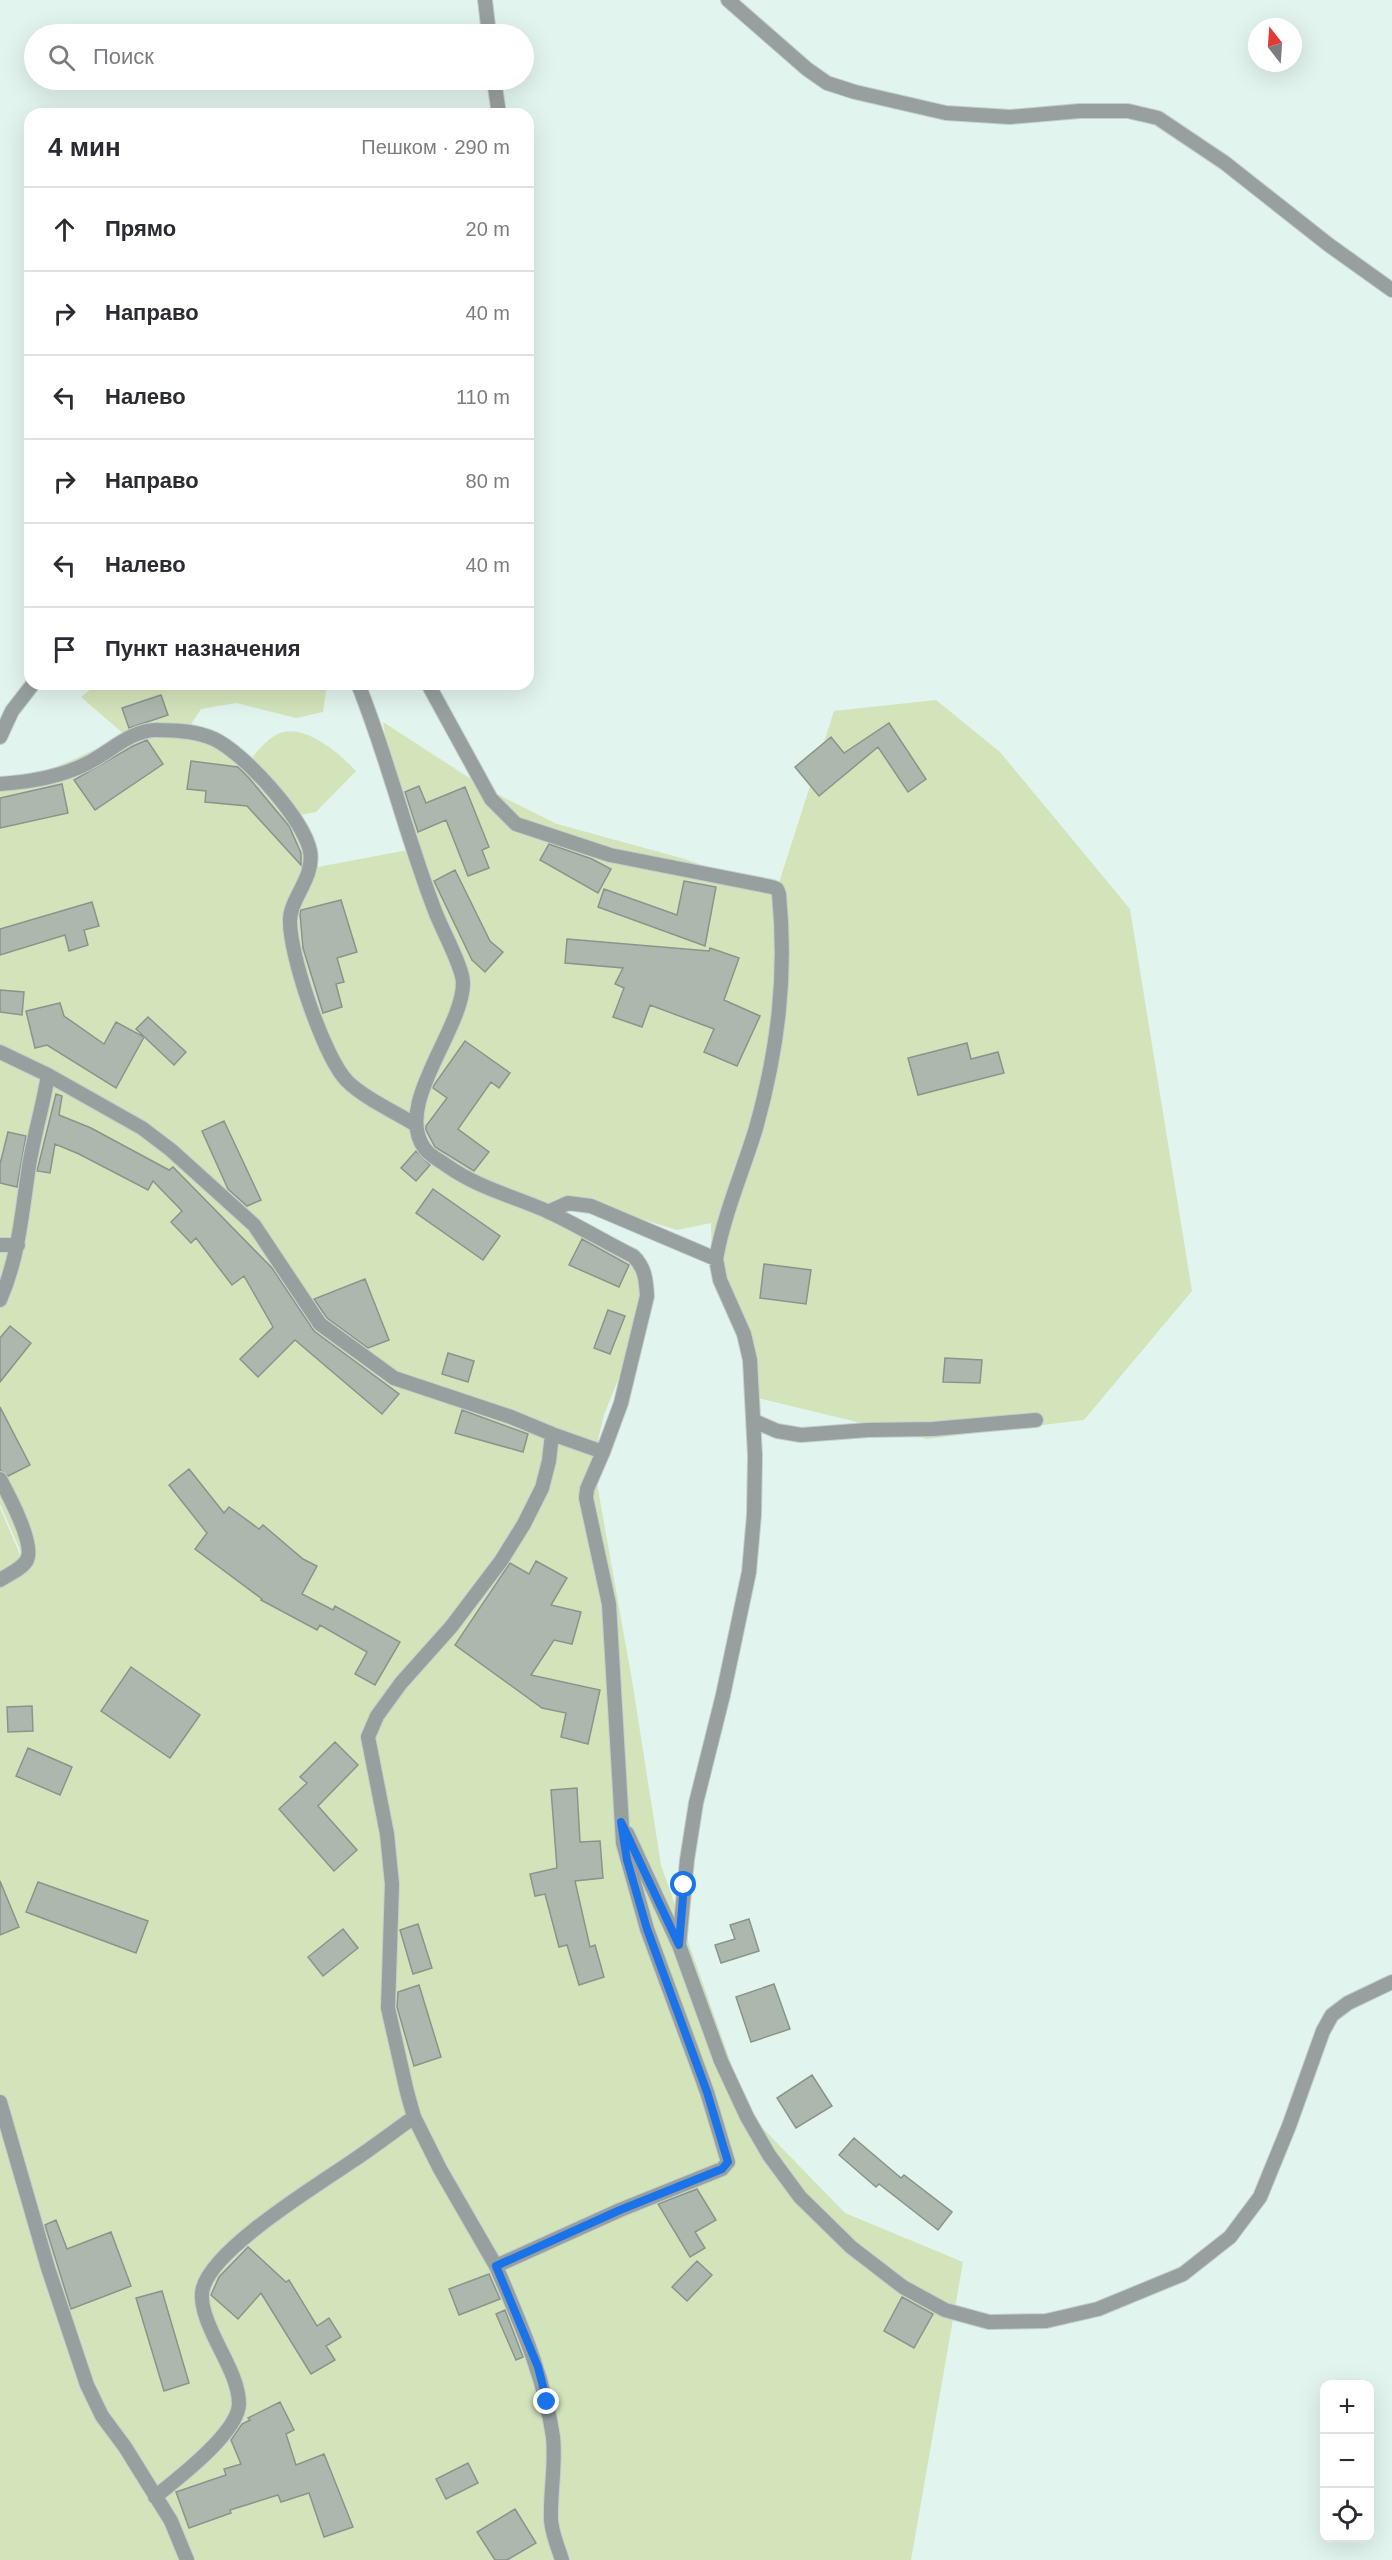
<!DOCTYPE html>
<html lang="ru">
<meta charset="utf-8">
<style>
:root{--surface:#fff;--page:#f2f2f3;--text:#2b2b33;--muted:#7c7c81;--line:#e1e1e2}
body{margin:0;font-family:Arial,sans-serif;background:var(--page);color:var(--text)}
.controls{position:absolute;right:18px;bottom:18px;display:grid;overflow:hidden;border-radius:12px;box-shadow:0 6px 24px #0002}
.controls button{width:54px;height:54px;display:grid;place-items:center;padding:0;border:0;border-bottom:2px solid var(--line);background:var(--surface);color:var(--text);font:30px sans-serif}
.compass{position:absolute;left:1248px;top:18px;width:54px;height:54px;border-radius:50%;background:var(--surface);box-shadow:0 6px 24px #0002;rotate:343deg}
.stop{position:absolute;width:18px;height:18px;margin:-14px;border:4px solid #1a73e8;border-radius:50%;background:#fff}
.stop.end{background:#1a73e8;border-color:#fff;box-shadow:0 2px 6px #0008}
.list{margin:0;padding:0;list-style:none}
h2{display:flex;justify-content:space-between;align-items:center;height:78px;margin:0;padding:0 24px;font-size:26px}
h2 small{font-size:20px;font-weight:400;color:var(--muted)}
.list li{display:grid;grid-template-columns:39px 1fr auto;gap:18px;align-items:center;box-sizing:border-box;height:84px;padding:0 24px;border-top:2px solid var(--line)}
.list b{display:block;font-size:22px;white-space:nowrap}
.list em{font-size:20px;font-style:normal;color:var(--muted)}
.icon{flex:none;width:33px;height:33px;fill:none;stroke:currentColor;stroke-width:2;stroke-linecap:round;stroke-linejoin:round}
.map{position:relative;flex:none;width:1392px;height:2560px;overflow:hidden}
.search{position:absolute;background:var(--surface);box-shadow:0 6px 24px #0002;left:24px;top:24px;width:510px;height:66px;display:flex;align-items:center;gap:15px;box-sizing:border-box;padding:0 21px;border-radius:33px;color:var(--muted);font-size:22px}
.panel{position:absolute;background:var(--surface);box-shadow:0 6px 24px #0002;left:24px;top:108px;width:510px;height:582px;border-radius:18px}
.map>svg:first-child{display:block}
</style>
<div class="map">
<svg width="1392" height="2560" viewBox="0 0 1392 2560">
<rect width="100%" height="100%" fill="#e2f4ee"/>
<path fill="#d3e4bb" d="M97,684H320L326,690L323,712L296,718L236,703L201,709L190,726L249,761C257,752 265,741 276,735C302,720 339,753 356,771L316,812L294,816L312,868L408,850L398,819L383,722L485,788L557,824L685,859L776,892L834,711L936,700L1000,752L1130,909L1192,1291L1084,1420L927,1439L745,1395L744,1347L712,1268L711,1223L677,1230L619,1212L548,1208L633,1256L644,1301L634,1340L604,1415L598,1440L609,1442L596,1478L632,1680L661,1865L749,2114L845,2213L963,2262L911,2560H0V1580L27,1566L0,1504V779C36,781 91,751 125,735L81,697Z
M0,1508L25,1566L0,1578Z"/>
<path fill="#acb8ae" stroke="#89958b" stroke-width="1.5" d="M161,695L168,715L129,728L122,708Z
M889,723L926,779L908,792L878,747L819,796L795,767L831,737L844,753Z
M147,740L163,764L95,810L74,780L133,746Z
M191,761L238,767L249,778L289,826L301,853V865L247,806L205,802L206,791L187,789Z
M62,784L68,813L0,828V798Z
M419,786L426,803L465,787L489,847L482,850L489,868L468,876L446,820L418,832L405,792Z
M549,844L592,859L611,869L598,893L540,860Z
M455,870L490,941L503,952L485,972L472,960L434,881Z
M684,881L716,887L705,946L598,907L604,889L677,915Z
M341,900L357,952L337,958L344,982L336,984L342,1007L323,1013L303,948L300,914L301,910Z
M92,902L99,926L84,930L88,945L69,951L65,935L0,955V929Z
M567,939L709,951L710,948L739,958L724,1000L760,1016L737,1066L704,1052L714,1029L650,1005L642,1027L613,1017L624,988L615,984L623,968L565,963Z
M0,990L24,992L22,1015L0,1012Z
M60,1003L64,1016L104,1044L116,1022L144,1037L116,1088L47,1045L35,1048L26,1011Z
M148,1017L186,1052L174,1065L136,1029Z
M465,1041L510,1073L499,1088L491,1082L458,1129L489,1152L474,1171L435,1147L426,1130V1126L447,1098L433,1088L434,1085Z
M967,1043L971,1059L998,1052L1004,1073L918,1095L908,1058Z
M56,1094L62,1096L59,1115L91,1128L169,1170L173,1167L272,1268L314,1331L399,1394L382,1414L295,1340L258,1377L240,1359L273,1327L244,1276L232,1285L196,1238L191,1243L171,1222L182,1211L153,1181L148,1190L79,1154L55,1144L50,1173L37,1171Z
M224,1121L261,1200L247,1206L228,1189L202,1131Z
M8,1132L26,1136L17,1187L0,1183V1164Z
M416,1151L430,1165L416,1181L401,1168Z
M433,1189L500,1236L483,1260L416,1213Z
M582,1239L629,1265L619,1287L569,1265Z
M764,1264L811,1270L806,1304L760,1298Z
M365,1279L389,1340L368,1348L327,1318L314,1299Z
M608,1310L625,1316L610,1354L594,1348Z
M10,1326L31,1343L0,1382V1338Z
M448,1353L474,1361L468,1382L442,1374Z
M945,1358L982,1360L980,1383L943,1382Z
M0,1407L30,1465L8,1476L0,1470Z
M462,1410L528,1434L523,1452L455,1433Z
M189,1469L224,1513L229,1507L259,1529L263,1525L303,1559L317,1566L302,1594L333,1610L335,1606L400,1642L375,1685L355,1674L367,1652L320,1625L317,1630L261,1600L262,1599L195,1549L207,1533L169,1485Z
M536,1561L567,1578L551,1605L581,1612L572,1644L554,1640L531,1675L600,1690L588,1744L561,1737L566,1713L542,1708L455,1645L510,1563L529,1574Z
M131,1667L200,1715L170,1758L101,1711Z
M32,1706L33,1731L8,1732L7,1707Z
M335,1742L358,1765L318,1806L357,1850L334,1871L279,1809L307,1783L300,1777Z
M28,1748L72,1767L60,1795L16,1776Z
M577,1788L580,1842L600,1841L603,1878L575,1881L590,1947L595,1945L604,1977L579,1985L567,1945L559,1947L545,1894L535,1896L530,1874L557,1868L551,1790Z
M0,1881L19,1927L0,1935Z
M38,1882L148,1921L136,1953L26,1912Z
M749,1919L759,1951L721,1963L715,1945L735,1939L730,1925Z
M418,1924L432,1968L413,1974L400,1930Z
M343,1929L358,1948L323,1976L308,1957Z
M774,1984L790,2029L751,2042L736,1997Z
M419,1985L441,2057L414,2066L397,2007L398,1992Z
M812,2075L832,2106L796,2128L777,2098Z
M854,2138L901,2178L904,2175L952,2212L938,2230L879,2184L876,2187L839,2155Z
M697,2189L716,2220L695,2232L705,2248L690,2257L658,2204Z
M56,2220L67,2249L111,2232L131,2286L71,2309L45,2225Z
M248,2247L286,2282L289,2280L317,2326L329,2318L341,2337L326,2346L335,2360L311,2374L261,2293L238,2319L211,2295L219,2277Z
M697,2261L712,2275L687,2301L672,2287Z
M489,2274L500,2299L459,2315L449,2289Z
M162,2291L189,2383L164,2391L136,2298Z
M902,2297L933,2314L914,2348L884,2331Z
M505,2310L523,2357L516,2360L496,2314Z
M280,2402L294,2430L286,2434L296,2465L324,2454L353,2527L324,2537L309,2493L281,2502L278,2495L230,2510L231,2513L189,2528L176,2492L226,2475L224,2469L241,2464L231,2440L242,2424L250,2420L248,2418Z
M468,2463L478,2483L446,2499L436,2479Z
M515,2509L536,2543L507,2560H495L477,2532Z"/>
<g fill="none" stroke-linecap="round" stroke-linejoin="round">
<defs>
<path id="service" d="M485,0L489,34
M728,0L807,69L827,83L855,92L946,113L1010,117L1080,111H1128L1158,118L1225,163L1329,245L1392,290
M494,80L499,114
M358,684C388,758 406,836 435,911C441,928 463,967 463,983C463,1030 392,1106 425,1149C430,1156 439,1160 446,1165C478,1188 513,1196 549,1212C577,1225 605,1242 633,1256C645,1267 646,1280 647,1296L621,1403L603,1452L587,1489L586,1498L609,1604L623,1843L647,1929L707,2092L728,2162L722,2169L620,2210L496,2266C520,2323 544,2375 553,2437C556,2465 550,2492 551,2520C552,2534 558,2547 562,2560
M428,684L491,799L516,824L610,855L772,887L777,889L779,894C787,976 778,1049 756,1128C743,1171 724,1214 716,1259L720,1280L744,1334L750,1360L755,1456L754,1515L749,1572L723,1695L696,1803L687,1860L679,1945L721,2061L747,2117L769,2155L800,2197L851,2247L903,2287L945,2310L989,2322L1046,2321L1098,2309L1183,2274L1230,2237L1260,2197L1289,2126L1323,2031L1332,2015L1348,2003L1392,1982
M0,737L12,711L33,684
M0,784C30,782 61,777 88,763C110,752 131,730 156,730C176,730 196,731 214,739C244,753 303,818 310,851C315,878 290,898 290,920C289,954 324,1057 347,1081C364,1098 395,1112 416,1125
M0,1052L48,1075L142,1128L171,1150L254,1225L320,1324L394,1378L511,1417L552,1434L603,1452
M548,1212L568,1203L591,1206L716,1259
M0,1245H18
M0,1300C19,1257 22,1211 29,1166C34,1135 43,1106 48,1075
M754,1421L777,1431L801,1435L868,1430L933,1429L1036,1420
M0,1479C8,1494 35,1544 27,1560C22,1569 9,1574 0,1580
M627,1833L678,1943
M0,2102L48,2268L87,2385L102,2416L125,2447L171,2521L187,2560
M496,2266L440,2169L414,2117L407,2092L388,2008L392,1884L387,1834L368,1737L377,1716L401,1683L451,1627L501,1561L524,1524L542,1488L549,1461L552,1434
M155,2497C177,2479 238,2433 239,2404C239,2380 221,2353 212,2332C206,2319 199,2301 203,2288C214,2248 316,2186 351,2162C372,2148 393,2132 414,2117"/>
</defs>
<use href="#service" stroke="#c0d0ca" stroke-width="16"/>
<use href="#service" stroke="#979f9f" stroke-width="14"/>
</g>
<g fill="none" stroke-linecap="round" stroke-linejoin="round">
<path stroke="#1a73e8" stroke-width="8" d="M547,2402L538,2367L496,2266L620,2210L722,2169L728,2162L707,2092L647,1929L627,1860L621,1822L679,1945L684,1885"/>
</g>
</svg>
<div class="controls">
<button>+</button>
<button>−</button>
<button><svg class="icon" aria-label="locate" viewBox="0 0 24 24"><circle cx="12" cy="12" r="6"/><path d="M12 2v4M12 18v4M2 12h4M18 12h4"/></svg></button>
</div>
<svg class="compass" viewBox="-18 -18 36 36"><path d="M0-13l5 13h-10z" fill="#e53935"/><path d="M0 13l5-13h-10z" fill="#7c7c81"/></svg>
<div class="stop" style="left:684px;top:1885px"></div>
<div class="stop end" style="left:547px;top:2402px"></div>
<div class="search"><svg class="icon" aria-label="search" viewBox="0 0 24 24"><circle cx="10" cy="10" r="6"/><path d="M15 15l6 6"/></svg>Поиск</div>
<section class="panel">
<h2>4 мин<small>Пешком · 290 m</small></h2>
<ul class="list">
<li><svg class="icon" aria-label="ahead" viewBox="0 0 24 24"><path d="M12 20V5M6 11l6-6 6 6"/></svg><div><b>Прямо</b></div><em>20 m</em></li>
<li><svg class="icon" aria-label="right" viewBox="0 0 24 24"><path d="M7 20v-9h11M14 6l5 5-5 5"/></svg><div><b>Направо</b></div><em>40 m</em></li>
<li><svg class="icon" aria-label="left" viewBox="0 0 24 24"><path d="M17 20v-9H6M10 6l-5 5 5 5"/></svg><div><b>Налево</b></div><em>110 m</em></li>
<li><svg class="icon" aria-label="right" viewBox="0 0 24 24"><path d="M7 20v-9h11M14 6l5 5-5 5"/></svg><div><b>Направо</b></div><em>80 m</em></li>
<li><svg class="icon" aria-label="left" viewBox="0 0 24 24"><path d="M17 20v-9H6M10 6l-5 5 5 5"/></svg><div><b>Налево</b></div><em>40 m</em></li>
<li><svg class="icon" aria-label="arrive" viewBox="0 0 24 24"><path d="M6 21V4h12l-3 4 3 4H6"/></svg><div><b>Пункт назначения</b></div></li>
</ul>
</section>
</div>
